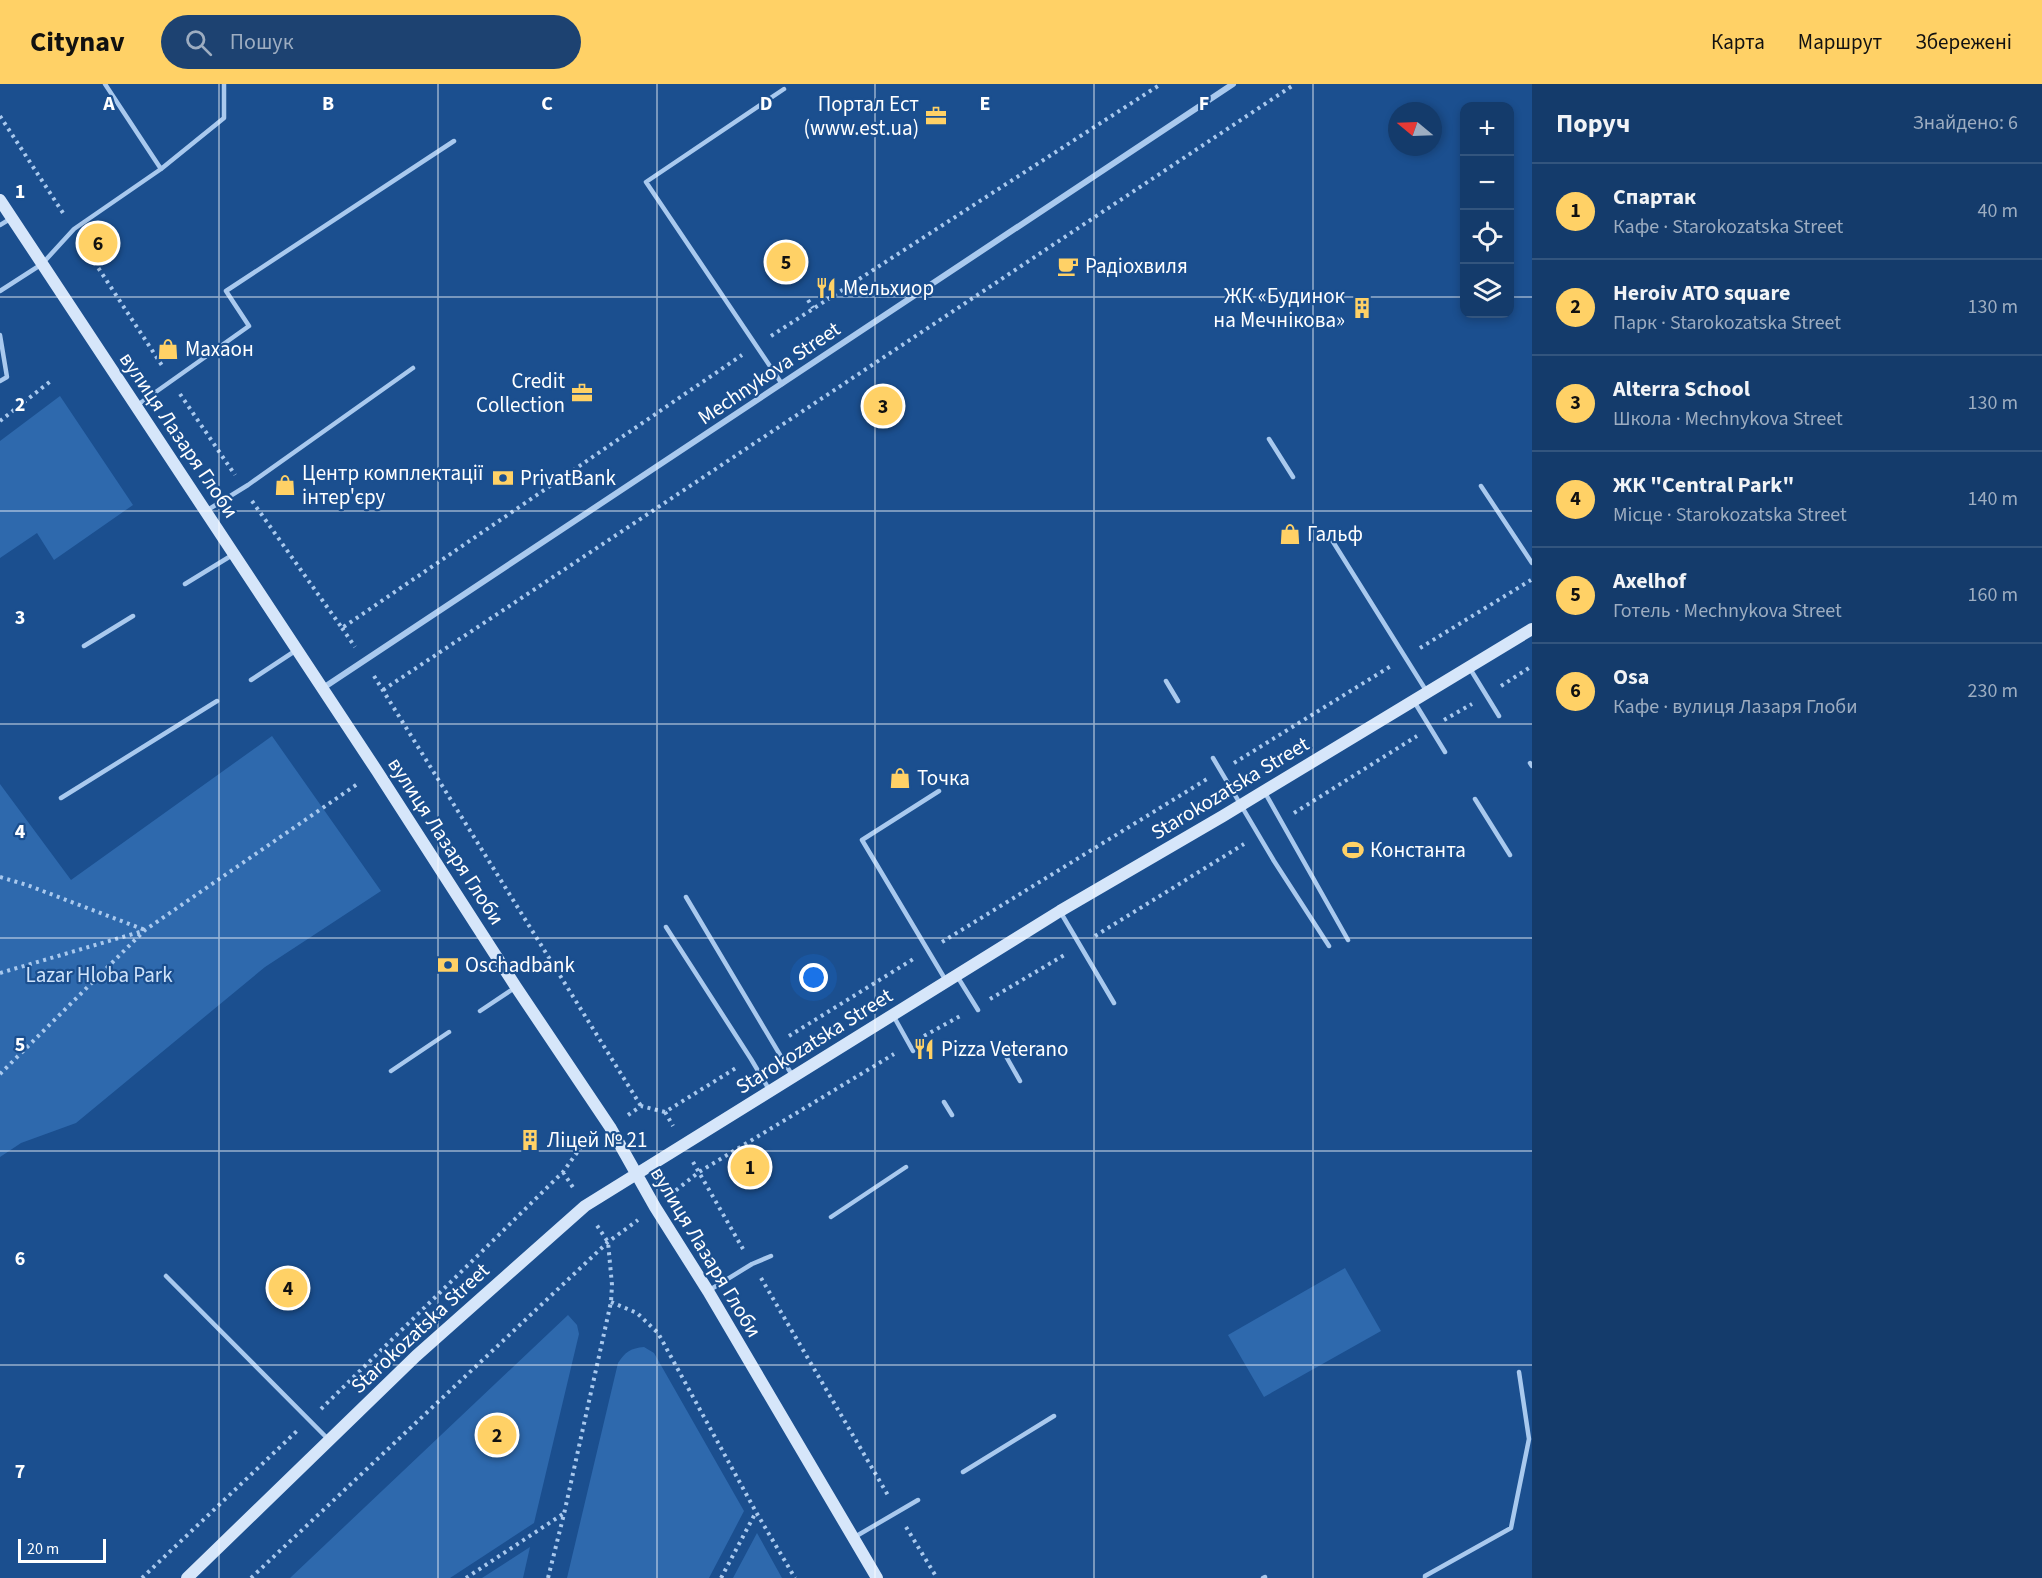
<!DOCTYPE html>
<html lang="uk">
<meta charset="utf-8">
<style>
:root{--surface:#143b6b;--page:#1d4271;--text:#f1f3f6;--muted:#9dadc1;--line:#33557e;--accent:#ffd166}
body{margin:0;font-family:"Source Sans 3",sans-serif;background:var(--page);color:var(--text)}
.controls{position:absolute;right:18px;top:18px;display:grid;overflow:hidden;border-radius:12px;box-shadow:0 3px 9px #0003}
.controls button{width:54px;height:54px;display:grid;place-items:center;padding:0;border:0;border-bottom:2px solid var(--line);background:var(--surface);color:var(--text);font:30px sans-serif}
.compass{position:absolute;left:1388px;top:18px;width:54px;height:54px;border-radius:50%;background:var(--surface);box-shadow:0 3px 9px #0003;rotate:289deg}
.scale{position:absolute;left:18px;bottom:15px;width:88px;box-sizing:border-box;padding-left:6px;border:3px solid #fff;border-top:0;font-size:16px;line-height:21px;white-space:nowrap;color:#fff;-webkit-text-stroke:4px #1b4f8f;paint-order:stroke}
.you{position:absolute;left:814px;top:894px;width:21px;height:21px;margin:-15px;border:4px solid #fff;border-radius:50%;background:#1a73e8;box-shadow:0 0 0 9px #1a73e833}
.badge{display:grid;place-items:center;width:39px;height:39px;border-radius:50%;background:var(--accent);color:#111;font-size:20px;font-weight:700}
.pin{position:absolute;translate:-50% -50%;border:3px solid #fff;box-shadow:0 2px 6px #0006}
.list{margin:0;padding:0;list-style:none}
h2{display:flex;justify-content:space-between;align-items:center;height:78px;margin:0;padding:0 24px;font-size:26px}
h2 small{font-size:20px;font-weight:400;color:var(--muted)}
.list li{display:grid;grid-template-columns:39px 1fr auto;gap:18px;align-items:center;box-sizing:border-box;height:96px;padding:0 24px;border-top:2px solid var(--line)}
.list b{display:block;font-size:22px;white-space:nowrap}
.list p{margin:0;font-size:20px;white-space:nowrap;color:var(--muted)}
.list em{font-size:20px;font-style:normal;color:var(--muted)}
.icon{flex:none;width:33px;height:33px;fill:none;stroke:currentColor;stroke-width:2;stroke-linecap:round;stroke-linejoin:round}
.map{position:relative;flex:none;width:1532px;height:1494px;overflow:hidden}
header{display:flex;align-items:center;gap:36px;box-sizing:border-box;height:84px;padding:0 30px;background:var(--accent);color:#111}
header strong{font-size:28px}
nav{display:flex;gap:33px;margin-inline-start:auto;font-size:21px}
.search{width:420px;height:54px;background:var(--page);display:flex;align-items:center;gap:15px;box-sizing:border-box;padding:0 21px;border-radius:33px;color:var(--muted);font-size:22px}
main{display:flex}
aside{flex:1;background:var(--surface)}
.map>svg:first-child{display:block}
</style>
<header>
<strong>Citynav</strong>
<div class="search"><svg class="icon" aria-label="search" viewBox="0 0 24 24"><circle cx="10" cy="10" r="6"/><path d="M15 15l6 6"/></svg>Пошук</div>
<nav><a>Карта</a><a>Маршрут</a><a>Збережені</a></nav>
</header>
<main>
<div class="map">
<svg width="1532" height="1494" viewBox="0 0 1532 1494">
<rect width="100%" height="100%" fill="#1b4f8f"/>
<path fill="#2e69ad" d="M60,312L133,421L54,476L37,449L0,474V357Z
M272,652L381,807L265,883L76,1039L21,1059L0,1073V700L71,796Z
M1345,1184L1381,1247L1264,1313L1228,1251Z
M568,1231L577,1241L579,1250L534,1439L450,1494H290Z
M644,1263L654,1269L744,1427L709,1494H567L618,1279C625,1268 631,1264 644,1263Z
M757,1449L782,1494H733Z
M530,1463L523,1494H482Z"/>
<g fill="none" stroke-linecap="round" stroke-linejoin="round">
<path stroke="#a9c9ee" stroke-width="4" stroke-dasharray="3 4.5" stroke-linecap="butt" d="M0,32L65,132
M82,159L163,283
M808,216L813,224
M771,252L1161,0
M180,310L235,391
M0,337L52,296
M252,417L342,544L742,271
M342,544L355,563
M1420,564L1531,496
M374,592L641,1022
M1501,602L1532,582
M383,606L1295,0
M1444,636L1472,620
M1234,679L1391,582
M1294,729L1417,652
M0,793L27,801L145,846
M1095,852L1244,760
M942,858L1207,695
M0,889L143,847
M990,915L1066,870
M789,952L915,874
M924,952L962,931
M0,990L145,846L359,699
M665,1028L673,1042
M628,1031L641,1022L665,1028L736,984
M693,1078L743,1165
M563,1088L574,1105
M670,1111L699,1088L894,970
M761,1194L889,1413
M611,1218L637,1229L658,1249L756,1428L795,1494
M321,1325L563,1088L581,1063L594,1054
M906,1443L937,1494
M142,1494L298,1346
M251,1494L608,1158L638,1136
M466,1494L563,1430
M548,1494L564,1430L611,1218L612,1201L608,1158L596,1140
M721,1494L756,1428"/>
<path stroke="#a9c9ee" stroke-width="4.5" d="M105,0L161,85
M0,141L10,135
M0,207L42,180L74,145L161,85L224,34V0
M0,251L7,293L0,297
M782,300L646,98L784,5
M136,322L249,242L226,207L454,57
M1269,355L1293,393
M1481,402L1532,479
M206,427L248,401L413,284
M1330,453L1427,608
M185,500L234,470
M84,562L133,532
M1469,583L1499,632
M251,596L295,567
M1166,597L1178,617
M1415,619L1445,668
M1213,674L1274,777L1329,862
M1530,679L1532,682
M939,707L862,756L945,895
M1264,707L1348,856
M61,714L217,617
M1475,715L1510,771
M686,813L792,991
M1061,829L1114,919
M666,843L751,975L770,1007
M957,892L978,926
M480,927L516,903
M894,933L913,967
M1007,974L1020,997
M391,987L449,948
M944,1018L952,1031
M831,1133L906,1083
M166,1192L329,1356
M708,1207L752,1180L771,1172
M963,1388L1054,1332
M853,1454L918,1416
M1263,1494L1265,1493
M1425,1494V1492L1511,1444L1529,1355L1519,1288"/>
<path stroke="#a9c9ee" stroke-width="6" d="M323,604L1233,0"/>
<path stroke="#d6e6fa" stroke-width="12" d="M0,116L377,687L516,903L610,1043L655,1123L708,1207L877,1494
M187,1494L416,1272L585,1122L1060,827L1223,732L1532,545"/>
</g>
<path fill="none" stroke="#fff" stroke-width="1.5" stroke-opacity="0.55" d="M219,0V1494M438,0V1494M657,0V1494M875,0V1494M1094,0V1494M1313,0V1494M0,213H1464M1510,213H1532M0,427H1532M0,640H1532M0,854H1532M0,1067H1532M0,1281H1532"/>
<defs>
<symbol id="office-bare" viewBox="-9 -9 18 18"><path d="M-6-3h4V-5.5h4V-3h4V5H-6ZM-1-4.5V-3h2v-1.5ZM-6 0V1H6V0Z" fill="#ffd166" stroke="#1b4f8f" stroke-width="2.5" paint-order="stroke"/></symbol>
<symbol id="cafe-bare" viewBox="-9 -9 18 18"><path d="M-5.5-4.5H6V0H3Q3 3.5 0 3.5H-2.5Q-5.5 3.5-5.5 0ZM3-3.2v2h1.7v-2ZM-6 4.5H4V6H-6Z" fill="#ffd166" stroke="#1b4f8f" stroke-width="2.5" paint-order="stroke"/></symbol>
<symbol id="restaurant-bare" viewBox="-9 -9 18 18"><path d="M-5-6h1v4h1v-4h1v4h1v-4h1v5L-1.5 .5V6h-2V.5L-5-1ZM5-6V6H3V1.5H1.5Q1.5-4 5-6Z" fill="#ffd166" stroke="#1b4f8f" stroke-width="2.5" paint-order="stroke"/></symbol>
<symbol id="building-bare" viewBox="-9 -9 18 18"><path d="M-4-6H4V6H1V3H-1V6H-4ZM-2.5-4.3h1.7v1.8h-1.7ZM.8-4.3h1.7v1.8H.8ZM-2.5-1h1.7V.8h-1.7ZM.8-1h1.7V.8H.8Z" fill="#ffd166" stroke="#1b4f8f" stroke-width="2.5" paint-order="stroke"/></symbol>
<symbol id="shop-bare" viewBox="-9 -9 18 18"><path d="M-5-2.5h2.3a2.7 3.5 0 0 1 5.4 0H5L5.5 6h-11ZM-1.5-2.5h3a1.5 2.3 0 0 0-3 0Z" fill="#ffd166" stroke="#1b4f8f" stroke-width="2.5" paint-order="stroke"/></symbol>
<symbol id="bank-bare" viewBox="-9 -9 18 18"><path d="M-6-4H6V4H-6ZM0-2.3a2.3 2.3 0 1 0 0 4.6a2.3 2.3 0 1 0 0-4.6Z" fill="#ffd166" stroke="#1b4f8f" stroke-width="2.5" paint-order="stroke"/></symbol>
<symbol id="stadium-bare" viewBox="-9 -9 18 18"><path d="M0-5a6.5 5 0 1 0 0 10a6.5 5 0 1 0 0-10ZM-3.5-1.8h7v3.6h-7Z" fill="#ffd166" stroke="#1b4f8f" stroke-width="2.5" paint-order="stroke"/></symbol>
</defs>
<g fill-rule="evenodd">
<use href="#office-bare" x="921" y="17" width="30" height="30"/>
<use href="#cafe-bare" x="1053" y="167" width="30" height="30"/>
<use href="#restaurant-bare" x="811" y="189" width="30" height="30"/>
<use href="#building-bare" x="1347" y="209" width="30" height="30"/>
<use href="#shop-bare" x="153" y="250" width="30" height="30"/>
<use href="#office-bare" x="567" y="294" width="30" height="30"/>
<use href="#bank-bare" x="488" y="379" width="30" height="30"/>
<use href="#shop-bare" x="270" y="386" width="30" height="30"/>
<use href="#shop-bare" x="1275" y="435" width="30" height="30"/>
<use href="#shop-bare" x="885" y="679" width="30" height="30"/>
<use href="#stadium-bare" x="1338" y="751" width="30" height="30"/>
<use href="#bank-bare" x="433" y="866" width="30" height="30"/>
<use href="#restaurant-bare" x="909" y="950" width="30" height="30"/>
<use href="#building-bare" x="515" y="1041" width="30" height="30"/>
</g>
<g text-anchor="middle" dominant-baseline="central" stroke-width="4.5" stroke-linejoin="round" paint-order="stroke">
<g font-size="21" fill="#fff" stroke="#1b4f8f" text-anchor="start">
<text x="919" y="20" text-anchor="end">Портал Ест<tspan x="919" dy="24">(www.est.ua)</tspan></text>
<text x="1085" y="182">Радіохвиля</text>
<text x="843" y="204">Мельхиор</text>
<text x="1345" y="212" text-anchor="end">ЖК «Будинок<tspan x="1345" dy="24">на Мечнікова»</tspan></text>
<text x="185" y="265">Махаон</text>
<text x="565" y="297" text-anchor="end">Credit<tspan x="565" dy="24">Collection</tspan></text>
<text x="302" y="389">Центр комплектації<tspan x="302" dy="24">інтер'єру</tspan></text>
<text x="520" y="394">PrivatBank</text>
<text x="1307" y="450">Гальф</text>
<text x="917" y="694">Точка</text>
<text x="1370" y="766">Константа</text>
<text x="465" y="881">Oschadbank</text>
<text x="941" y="965">Pizza Veterano</text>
<text x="547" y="1056">Ліцей № 21</text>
</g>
<g font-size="21" fill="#fff" stroke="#1b4f8f">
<text transform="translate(769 289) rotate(-34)">Mechnykova Street</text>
<text transform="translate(179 351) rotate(56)">вулиця Лазаря Глоби</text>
<text transform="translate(1230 704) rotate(-31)">Starokozatska Street</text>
<text transform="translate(446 757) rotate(57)">вулиця Лазаря Глоби</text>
<text transform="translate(814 957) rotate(-32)">Starokozatska Street</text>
<text transform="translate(706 1168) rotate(59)">вулиця Лазаря Глоби</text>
<text transform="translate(420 1244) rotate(-43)">Starokozatska Street</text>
</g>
<g font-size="21" fill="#cfe3fa" stroke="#1b4f8f">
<text x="99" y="891">Lazar Hloba Park</text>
</g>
</g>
<g font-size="20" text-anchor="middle" font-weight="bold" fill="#fff" stroke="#1b4f8f" stroke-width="4.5" stroke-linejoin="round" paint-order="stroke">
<text x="109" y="26">A</text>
<text x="328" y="26">B</text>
<text x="547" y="26">C</text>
<text x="766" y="26">D</text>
<text x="985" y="26">E</text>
<text x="1204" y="26">F</text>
<text x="20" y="114">1</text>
<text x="20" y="327">2</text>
<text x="20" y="540">3</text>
<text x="20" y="754">4</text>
<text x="20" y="967">5</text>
<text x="20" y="1181">6</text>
<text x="20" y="1394">7</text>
</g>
</svg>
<div class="controls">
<button>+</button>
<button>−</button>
<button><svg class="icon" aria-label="locate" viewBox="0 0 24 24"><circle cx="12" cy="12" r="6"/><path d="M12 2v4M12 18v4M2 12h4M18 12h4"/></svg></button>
<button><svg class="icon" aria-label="layers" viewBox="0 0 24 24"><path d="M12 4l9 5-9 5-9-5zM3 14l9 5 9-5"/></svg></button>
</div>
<svg class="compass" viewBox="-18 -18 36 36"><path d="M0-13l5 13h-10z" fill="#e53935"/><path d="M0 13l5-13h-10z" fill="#9dadc1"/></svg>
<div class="scale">20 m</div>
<div class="you"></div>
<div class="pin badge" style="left:750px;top:1083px">1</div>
<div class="pin badge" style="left:497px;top:1351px">2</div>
<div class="pin badge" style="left:883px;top:322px">3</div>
<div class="pin badge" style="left:288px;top:1204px">4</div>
<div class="pin badge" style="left:786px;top:178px">5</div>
<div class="pin badge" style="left:98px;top:159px">6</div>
</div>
<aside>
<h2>Поруч<small>Знайдено: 6</small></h2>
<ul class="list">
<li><span class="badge">1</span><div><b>Спартак</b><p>Кафе · Starokozatska Street</p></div><em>40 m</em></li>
<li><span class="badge">2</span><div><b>Heroiv ATO square</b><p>Парк · Starokozatska Street</p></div><em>130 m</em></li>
<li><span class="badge">3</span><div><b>Alterra School</b><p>Школа · Mechnykova Street</p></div><em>130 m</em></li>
<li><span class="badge">4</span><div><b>ЖК &quot;Central Park&quot;</b><p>Місце · Starokozatska Street</p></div><em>140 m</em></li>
<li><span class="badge">5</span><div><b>Axelhof</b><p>Готель · Mechnykova Street</p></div><em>160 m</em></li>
<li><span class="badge">6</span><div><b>Osa</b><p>Кафе · вулиця Лазаря Глоби</p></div><em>230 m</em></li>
</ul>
</aside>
</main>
